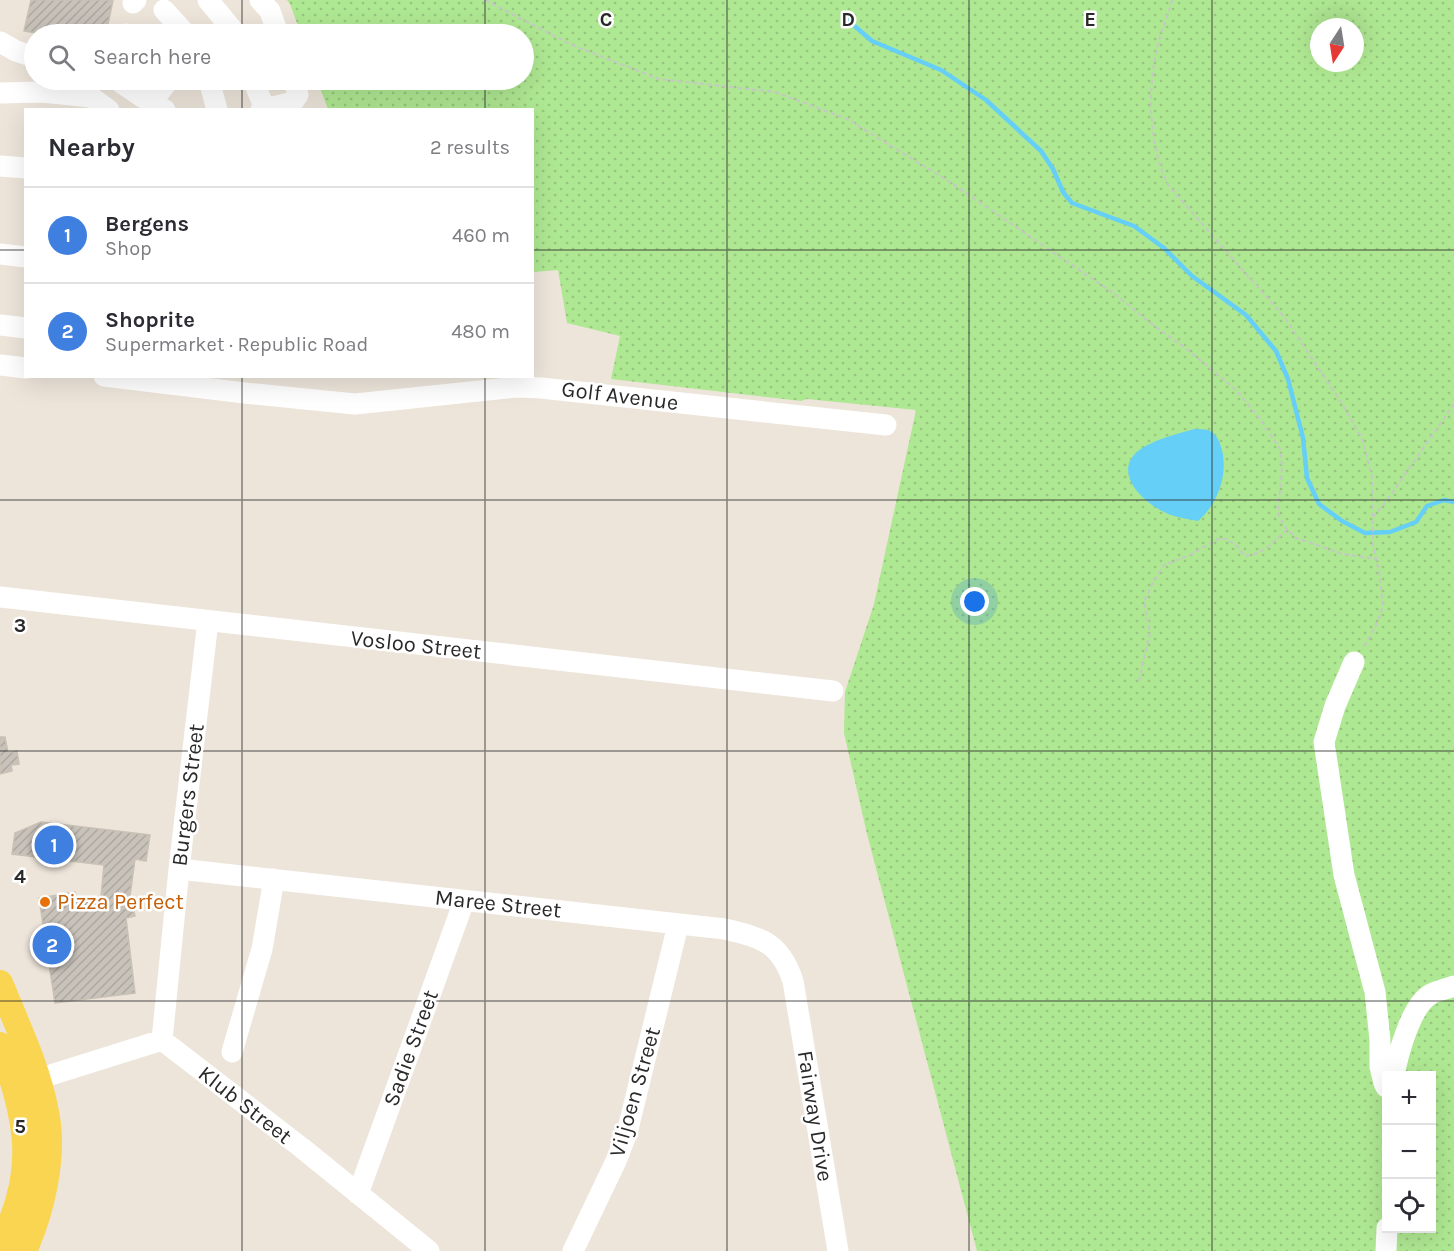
<!DOCTYPE html>
<meta charset="utf-8">
<style>
:root{--surface:#fff;--page:#f2f2f3;--text:#2b2b33;--muted:#7c7c81;--line:#e1e1e2;--accent:#3559ff}
body{margin:0;font-family:Karla,sans-serif;background:var(--page);color:var(--text)}
.controls{position:absolute;right:18px;bottom:18px;display:grid;overflow:hidden;border-radius:0px;box-shadow:0 6px 24px #0002}
.controls button{width:54px;height:54px;display:grid;place-items:center;padding:0;border:0;border-bottom:2px solid var(--line);background:var(--surface);color:var(--text);font:30px sans-serif}
.compass{position:absolute;left:1310px;top:18px;width:54px;height:54px;border-radius:50%;background:var(--surface);box-shadow:0 6px 24px #0002;rotate:192deg}
.you{position:absolute;left:975px;top:602px;width:21px;height:21px;margin:-15px;border:4px solid #fff;border-radius:50%;background:#1a73e8;box-shadow:0 0 0 9px #1a73e833}
.badge{display:grid;place-items:center;width:39px;height:39px;border-radius:50%;background:var(--accent);color:#fff;font-size:20px;font-weight:700}
.pin{position:absolute;translate:-50% -50%;border:3px solid #fff;box-shadow:0 2px 6px #0006}
.list{margin:0;padding:0;list-style:none}
h2{display:flex;justify-content:space-between;align-items:center;height:78px;margin:0;padding:0 24px;font-size:26px}
h2 small{font-size:20px;font-weight:400;color:var(--muted)}
.list li{display:grid;grid-template-columns:39px 1fr auto;gap:18px;align-items:center;box-sizing:border-box;height:96px;padding:0 24px;border-top:2px solid var(--line)}
.list b{display:block;font-size:22px;white-space:nowrap}
.list p{margin:0;font-size:20px;white-space:nowrap;color:var(--muted)}
.list em{font-size:20px;font-style:normal;color:var(--muted)}
.icon{flex:none;width:33px;height:33px;fill:none;stroke:currentColor;stroke-width:2;stroke-linecap:round;stroke-linejoin:round}
.map{position:relative;flex:none;width:1454px;height:1251px;overflow:hidden}
.search{position:absolute;background:var(--surface);box-shadow:0 6px 24px #0002;left:24px;top:24px;width:510px;height:66px;display:flex;align-items:center;gap:15px;box-sizing:border-box;padding:0 21px;border-radius:33px;color:var(--muted);font-size:22px}
.panel{position:absolute;background:var(--surface);box-shadow:0 6px 24px #0002;left:24px;top:108px;width:510px;height:270px;border-radius:0px}
.map>svg:first-child{display:block}
</style>
<div class="map">
<svg width="1454" height="1251" viewBox="0 0 1454 1251">
<defs>
<pattern id="grass-dots" width="8" height="8" patternUnits="userSpaceOnUse" patternTransform="scale(1.5)"><rect width="8" height="8" fill="#afe892"/><path d="M2 2h.1M6 6h.1" fill="none" stroke="#97c77e" stroke-width="1.8" stroke-linecap="round"/></pattern>
<pattern id="building-hatch" width="6" height="6" patternUnits="userSpaceOnUse" patternTransform="scale(1.5)"><rect width="6" height="6" fill="#c8c2ba"/><path d="M-1 1l2-2M0 6l6-6M5 7l2-2" fill="none" stroke="#aca7a0"/></pattern>
</defs>
<rect width="100%" height="100%" fill="#ede5da"/>
<path fill="url(#grass-dots)" fill-rule="evenodd" d="M287,0H1454V1251H977L867,834L844,733L845,692L874,604L916,410L807,399L801,401L611,379L620,336L567,323L558,270L533,272L532,110L328,109L317,80H524V34H301L290,4ZM1319,27H1355V63H1319ZM1386,1076H1432V1228H1386Z"/>
<path fill="#65cff7" d="M1194,429C1198,429 1204,429 1208,430C1214,432 1218,438 1220,444C1230,470 1219,503 1198,521C1189,519 1180,518 1171,515C1148,507 1110,475 1138,451C1152,440 1177,434 1194,429Z"/>
<g fill="none" stroke-linecap="round" stroke-linejoin="round">
<path stroke="#65cff7" stroke-width="4.5" d="M844,17L872,41L941,70L986,100L1041,151L1053,169L1063,192L1072,203L1134,226L1164,248L1192,276L1246,315L1276,351L1288,379L1303,438L1307,478L1319,504L1342,521L1365,533L1390,532L1416,522L1427,506L1444,500L1454,502"/>
</g>
<path fill="url(#building-hatch)" stroke="#c8c1b4" stroke-width="1.5" d="M31,0H113L106,34H42L24,31Z
M0,737H5L8,753L17,751L19,764L11,765L12,771L0,774Z
M41,822L150,835L146,861L135,859L130,896L135,916L126,918L135,993L55,1003L39,898L75,892L77,900L101,897L104,865L12,854L15,833Z"/>
<g fill="none" stroke-linecap="round" stroke-linejoin="round">
<path stroke="#c7c7c7" stroke-width="2" stroke-dasharray="4.5 3" stroke-linecap="butt" d="M485,0L572,45L659,79L775,92L847,119L950,182L1116,295L1153,325L1183,346L1235,389L1260,419L1280,449L1282,466L1278,513L1284,526L1296,538L1343,554L1377,559
M1172,0C1168,17 1160,32 1157,49C1147,92 1149,145 1168,185L1285,318L1341,402L1362,438L1372,477L1373,546L1379,571L1383,606L1377,623L1364,647
M1373,517L1385,503L1454,404
M1139,681L1150,632L1144,602L1151,586L1164,565L1190,555L1218,539H1226L1236,545L1244,555C1260,558 1276,539 1288,529"/>
<path stroke="#fff" stroke-width="21" d="M208,0L236,34
M260,0L270,11L278,34
M133,3L136,0
M164,10L186,34
M125,34H126
M0,42L16,51L34,57
M117,80L151,103L165,110
M209,80L217,110
M253,80L265,109
M0,93L42,92L91,97L109,110
M151,103L169,80
M261,110L293,102L298,95L294,80
M0,166L26,168
M0,254L26,257
M0,325L26,328
M0,365L26,368
M104,376L245,393L355,404L517,387L541,388L886,425
M0,597L833,691
M1354,662L1335,706L1324,742L1344,875L1375,992L1380,1040V1067L1384,1083L1386,1087
M179,869L725,929C762,938 780,942 793,981L838,1251
M162,1040L179,869L208,621
M162,1040L302,1148L429,1251
M232,1052L262,949L274,879
M1394,1076C1398,1054 1411,1005 1431,994C1438,990 1447,989 1454,986
M38,1079L162,1040
M358,1194L464,901
M573,1251L616,1161L627,1133L678,925
M1386,1251L1387,1228"/>
<path stroke="#fad552" stroke-width="26" d="M0,983C17,1025 38,1068 46,1112C55,1156 42,1211 24,1251
M0,1045C28,1119 39,1173 0,1245"/>
</g>
<path fill="none" stroke="#292929" stroke-width="1.5" stroke-opacity="0.55" d="M242,0V34M485,0V34M727,0V1251M969,0V1251M1212,0V1251M242,80V110M485,80V110M0,250H26M532,250H1454M242,376V1251M485,376V1251M0,500H1454M0,751H1454M0,1001H1454"/>
<circle fill="#e8710a" stroke="#fff" stroke-width="2" cx="45" cy="902" r="6"/>
<g text-anchor="middle" dominant-baseline="central" stroke-width="5" stroke-linejoin="round" paint-order="stroke">
<g font-size="22" fill="#292929" stroke="#fff">
<text transform="translate(620 396) rotate(7)">Golf Avenue</text>
<text transform="translate(416 645) rotate(6)">Vosloo Street</text>
<text transform="translate(188 795) rotate(-83)">Burgers Street</text>
<text transform="translate(498 904) rotate(6)">Maree Street</text>
<text transform="translate(411 1048) rotate(-70)">Sadie Street</text>
<text transform="translate(635 1092) rotate(-74)">Viljoen Street</text>
<text transform="translate(245 1105) rotate(38)">Klub Street</text>
<text transform="translate(815 1116) rotate(81)">Fairway Drive</text>
</g>
<g font-size="22" fill="#c56008" stroke="#fff" text-anchor="start">
<text x="57" y="902">Pizza Perfect</text>
</g>
</g>
<g font-size="20" text-anchor="middle" font-weight="bold" fill="#292929" stroke="#fff" stroke-width="5" stroke-linejoin="round" paint-order="stroke">
<text x="606" y="26">C</text>
<text x="848" y="26">D</text>
<text x="1090" y="26">E</text>
<text x="20" y="632">3</text>
<text x="20" y="883">4</text>
<text x="20" y="1133">5</text>
</g>
</svg>
<div class="controls">
<button>+</button>
<button>−</button>
<button><svg class="icon" aria-label="locate" viewBox="0 0 24 24"><circle cx="12" cy="12" r="6"/><path d="M12 2v4M12 18v4M2 12h4M18 12h4"/></svg></button>
</div>
<svg class="compass" viewBox="-18 -18 36 36"><path d="M0-13l5 13h-10z" fill="#e53935"/><path d="M0 13l5-13h-10z" fill="#7c7c81"/></svg>
<div class="you"></div>
<div class="pin badge" style="left:54px;top:845px;background:#3f7fe0">1</div>
<div class="pin badge" style="left:52px;top:945px;background:#3f7fe0">2</div>
<div class="search"><svg class="icon" aria-label="search" viewBox="0 0 24 24"><circle cx="10" cy="10" r="6"/><path d="M15 15l6 6"/></svg>Search here</div>
<section class="panel">
<h2>Nearby<small>2 results</small></h2>
<ul class="list">
<li><span class="badge" style="background:#3f7fe0">1</span><div><b>Bergens</b><p>Shop</p></div><em>460 m</em></li>
<li><span class="badge" style="background:#3f7fe0">2</span><div><b>Shoprite</b><p>Supermarket · Republic Road</p></div><em>480 m</em></li>
</ul>
</section>
</div>
